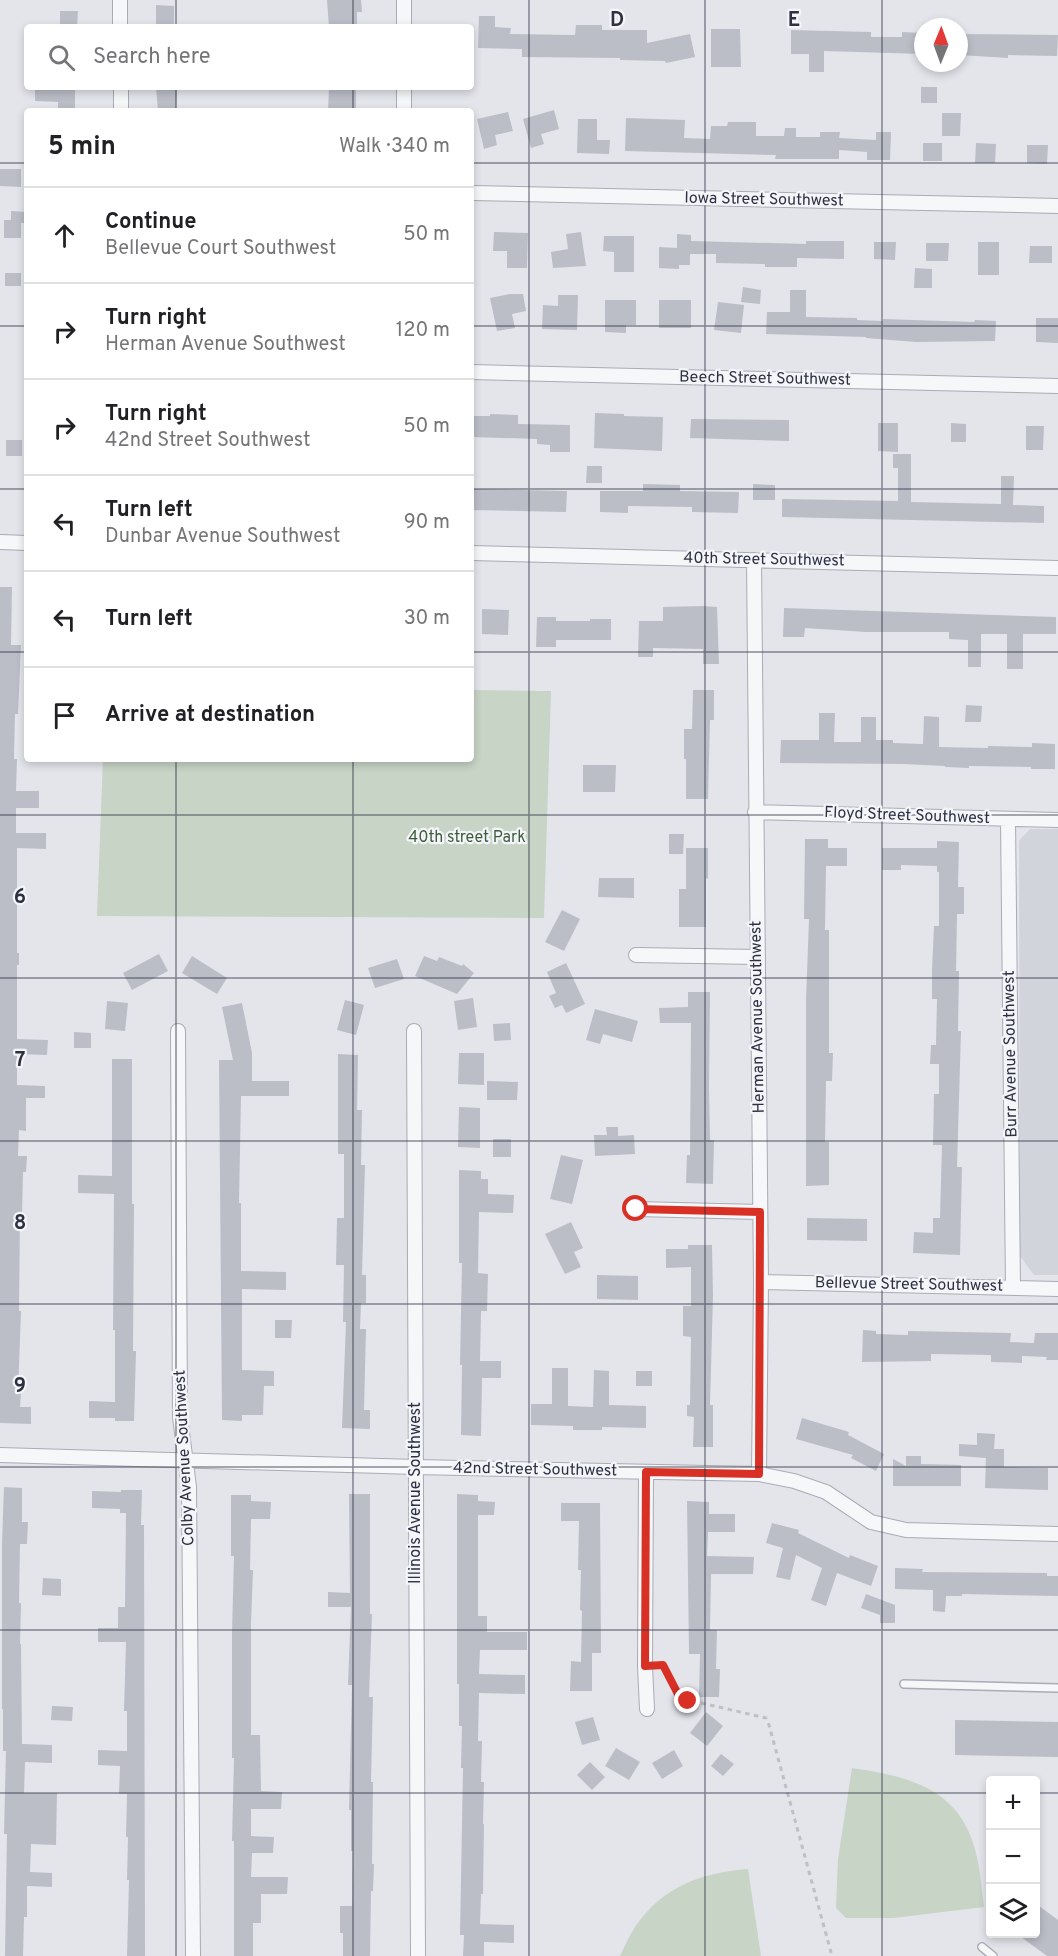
<!DOCTYPE html>
<meta charset="utf-8">
<style>
:root{--surface:#fff;--page:#f6f6f6;--text:#202124;--muted:#757577;--line:#e0e0e0}
body{margin:0;font-family:Overpass,sans-serif;background:var(--page);color:var(--text)}
.controls{position:absolute;right:18px;bottom:18px;display:grid;overflow:hidden;border-radius:6px;box-shadow:0 3px 9px #0003}
.controls button{width:54px;height:54px;display:grid;place-items:center;padding:0;border:0;border-bottom:2px solid var(--line);background:var(--surface);color:var(--text);font:30px sans-serif}
.compass{position:absolute;left:914px;top:18px;width:54px;height:54px;border-radius:50%;background:var(--surface);box-shadow:0 3px 9px #0003;rotate:1deg}
.stop{position:absolute;width:18px;height:18px;margin:-14px;border:4px solid #d93025;border-radius:50%;background:#fff}
.stop.end{background:#d93025;border-color:#fff;box-shadow:0 2px 6px #0008}
.list{margin:0;padding:0;list-style:none}
h2{display:flex;justify-content:space-between;align-items:center;height:78px;margin:0;padding:0 24px;font-size:26px}
h2 small{font-size:20px;font-weight:400;color:var(--muted)}
.list li{display:grid;grid-template-columns:39px 1fr auto;gap:18px;align-items:center;box-sizing:border-box;height:96px;padding:0 24px;border-top:2px solid var(--line)}
.list b{display:block;font-size:22px;white-space:nowrap}
.list p{margin:0;font-size:20px;white-space:nowrap;color:var(--muted)}
.list em{font-size:20px;font-style:normal;color:var(--muted)}
.icon{flex:none;width:33px;height:33px;fill:none;stroke:currentColor;stroke-width:2;stroke-linecap:round;stroke-linejoin:round}
.map{position:relative;flex:none;width:1058px;height:1956px;overflow:hidden}
.search{position:absolute;background:var(--surface);box-shadow:0 3px 9px #0003;left:24px;top:24px;width:450px;height:66px;display:flex;align-items:center;gap:15px;box-sizing:border-box;padding:0 21px;border-radius:6px;color:var(--muted);font-size:22px}
.panel{position:absolute;background:var(--surface);box-shadow:0 3px 9px #0003;left:24px;top:108px;width:450px;height:654px;border-radius:6px}
.map>svg:first-child{display:block}
</style>
<div class="map">
<svg width="1058" height="1956" viewBox="0 0 1058 1956">
<rect width="100%" height="100%" fill="#e4e5eb"/>
<path fill="#d2d4dc" d="M1030,829H1058V1275H1034L1020,1256L1019,841Z"/>
<path fill="#c7d4c6" d="M471,690L551,691L544,918L97,916L103,759H471Z
M852,1768C904,1776 955,1786 973,1843C980,1863 981,1886 984,1907L893,1918H846L836,1908L838,1859Z
M748,1869L761,1956H620C625,1946 629,1936 635,1927C663,1886 701,1873 748,1869Z"/>
<path fill="#bbbec7" d="M327,0H361L362,12H357V27H329Z
M156,5L174,6V25H156Z
M60,11H78L77,27H60Z
M479,16H495V27L511,28L510,34L575,35L576,25H602V30H647V43L690,34L695,57L666,63L665,61L620,60V58L522,57V49L478,48Z
M711,29H740L741,67H711Z
M791,30L871,32V37H902V32L923,33V54L824,51V72H809V54H791Z
M959,34L1058,35L1057,56L1008,55V58L959,55Z
M35,87H75V111H58V102L35,101Z
M156,87H177L176,111H158Z
M329,87H356V111H328Z
M921,87H937V103H921Z
M554,110L559,129L541,134L544,144L531,148L523,119Z
M508,112L513,131L495,135L497,145L484,149L477,119Z
M942,113H961L960,136H942Z
M626,118L685,120L684,138L710,139L711,126H727L728,122H756V136H784L785,128H796V137H820V132H840L839,138L876,140V132H891L890,160H867V152L839,150V159H775L776,155L625,151Z
M578,119H597V140H610L609,154L577,153Z
M923,143H942V161H923Z
M976,143L996,144L995,163H975Z
M1027,145H1048L1047,164L1027,163Z
M0,169H21V187L0,186Z
M11,211L27,212V223H21V238H4V220H11Z
M494,232L528,233L527,268H507V251H493Z
M581,232L586,266L553,268L551,252L568,249L566,234Z
M677,234L691,235V241L806,244V241H844V259L797,258V267H765V264L716,263V254H690V265H679V269L659,268V247L677,248Z
M604,236H634V272H614V252L603,251Z
M874,242H896L895,260L874,259Z
M978,242H999V275H978Z
M926,243H949L948,261H926Z
M1030,246H1052V263H1029Z
M915,268L932,269V288H914Z
M5,273H21V286H5Z
M743,287L761,290L760,304L741,302Z
M790,290H806V317L857,318V320L883,321V319L974,322L975,320L996,321L995,341L916,342L866,338V337L766,334L767,312H790Z
M510,294H523L526,311L512,314L515,328L497,331L490,298Z
M558,295H578L577,330L542,329L543,305L558,306Z
M605,300H636V325H626V333L605,332Z
M659,300H691V328H659Z
M718,302L744,305L741,333L714,330Z
M1036,318H1058V343L1036,342Z
M595,413L624,414V416L663,417L662,451L594,448Z
M490,414L518,415V424L570,425V452H550V445L537,444V439L471,437V416H490Z
M691,419L789,420V441L690,438Z
M878,423H898V452L878,451Z
M951,423L966,424V442H951Z
M1026,426H1044L1043,450H1026Z
M6,440H22V456H6Z
M893,454H911V502L1001,504V476H1014L1013,505L1044,506V523L782,517V499L898,501V468H893Z
M587,466H602V483H586Z
M643,484L680,485V491L739,492L738,513L692,512V507L628,506V513L600,512V491H643Z
M753,484L775,485V500H753Z
M471,489L567,491L566,512L471,510Z
M0,587H12L11,645H21L18,714H15L14,759H17L16,791H39V808H16V833H46V849L17,848V953H19V965H17V1039L48,1040L47,1055L17,1054V1085L45,1086V1098H26V1131L19,1130L18,1156H27L26,1172H23L22,1215H20L19,1311H21L18,1393H21L20,1407H31V1424L0,1423Z
M703,606L717,607L719,664H703V649L653,648V657H638L639,621H663V607Z
M784,608L1056,617V634H1023V669H1007V634H981V667H968V640L949,639V632H866L805,628L804,637H783Z
M482,609L509,610L508,635L482,634Z
M537,617H556V621H590V619H611V640H556V647H536Z
M693,690H714V720H710L708,799H686V759H684V729H692Z
M966,705L982,706L981,722H965Z
M819,713H835L834,742H861V717H876V740H893V743L923,744L924,716L939,717V747L988,748V746L1032,747V743L1055,744V769H1031V767L969,766V768L945,767V766L904,764L780,763L781,740H819Z
M583,765H616L615,792H583Z
M669,834H684L683,854H669Z
M805,839H828V848H847V866H826L825,930H829V1053H833L832,1081H826L825,1142H829V1185L806,1186V1000L809,919H804Z
M937,841L959,842L958,887H964V914H957L956,971H959L958,1031H961L957,1167H962L960,1255L913,1253L914,1232L933,1233V1218H940L942,1145H933L934,1094H939V1064H930L931,1045H936L937,999H932V970L934,926H939V872H937V866L901,865V870H882V848H937Z
M686,848H708V879L706,878V927H679V889H686Z
M599,878H634V898L598,897Z
M562,910L580,919L564,951L545,942Z
M159,954L168,971L132,990L123,973Z
M192,956L227,978L217,994L182,973Z
M424,956L437,961L439,957L462,966L463,964L474,973L457,994L415,976Z
M397,959L404,979L375,988L368,968Z
M566,963L585,1004L566,1013L562,1005L555,1008L549,996L556,993L547,972Z
M688,992H710L709,1088L710,1140H714L713,1184L686,1183L687,1155H690L691,1023H660L659,1008L688,1007Z
M473,998L477,1027L458,1030L454,1001Z
M345,1000L364,1005L356,1035L337,1030Z
M107,1001L128,1003L125,1031L105,1029Z
M242,1003L252,1053V1081H289V1096H241L239,1203H241V1271L286,1272V1290L242,1289V1370L274,1371V1386H264L263,1415H242V1421L222,1420L219,1060H233L222,1007Z
M595,1009L638,1021L632,1042L603,1034L600,1044L586,1040Z
M510,1023L511,1040L494,1041L493,1024Z
M74,1032L91,1033V1048H74Z
M459,1053H484V1085L458,1084Z
M338,1054L358,1055L357,1110H362L361,1165H365L362,1275H366V1303H361L360,1329H366L364,1410H370V1429L342,1428L346,1322H343L344,1265H336L337,1218H344V1154H338Z
M112,1059H132V1204H134L133,1351H136L134,1421H115V1418H89V1401L115,1402V1330H113L114,1194L78,1193V1175L112,1176Z
M487,1081L518,1082L517,1100H487Z
M459,1107L480,1108V1148L458,1147Z
M606,1127H618V1136L634,1135L635,1154L595,1156L594,1135H607Z
M493,1139H511V1157H493Z
M561,1155L583,1160L572,1204L550,1199Z
M459,1170L481,1171V1179H488V1194L514,1195L513,1213L479,1212L478,1273L488,1274L487,1311H481L480,1361H501V1378H482L481,1436L461,1435L462,1365H460L462,1263H459Z
M807,1218L867,1219V1241L807,1240Z
M571,1222L583,1248L574,1252L581,1267L565,1274L545,1234Z
M688,1245H712L713,1295L710,1405H713V1447H693L694,1417L687,1416V1405H690L691,1337L683,1336V1306H691V1267L666,1268V1249H688Z
M597,1275L638,1276V1300L597,1299Z
M275,1320H292L291,1338H275Z
M863,1330L876,1331V1334L908,1335V1331L1011,1333L1010,1342L1034,1343L1035,1333H1058V1360H1046L1047,1357L1022,1356V1363L991,1362V1355L931,1354V1361L862,1362Z
M552,1368H568V1406L593,1407L594,1370L609,1371V1405L646,1406V1428L602,1427V1430H573V1426L531,1425V1404H552Z
M636,1371H652V1386H636Z
M802,1418L849,1432L848,1435L884,1454L876,1471L851,1458L853,1455L796,1439Z
M977,1433L995,1434L994,1449H1004V1467L1048,1468V1490L985,1488L986,1458L959,1456V1444L977,1445Z
M906,1456H921V1464L961,1465V1486H893V1459L906,1466Z
M4,1487L22,1488V1522H28L27,1544H20L19,1603H21L20,1644H21L22,1744L52,1745V1763L25,1762L24,1793H57L56,1845L31,1844L30,1872L52,1873V1887L27,1886V1917H24L23,1956H5L7,1834H4L6,1751H3V1709H2V1544Z
M121,1490H142L141,1525H144L145,1956H127L129,1880H127L128,1837H126L127,1794H119L120,1766L98,1765V1750L127,1751V1711H124L126,1642H98V1628H118V1607H125L126,1513H120V1509L92,1508V1491L121,1492Z
M349,1494H370V1614H372L369,1697H373L371,1782H373L372,1864H374L373,1891H371L370,1956H343V1933H340V1906H352L353,1851H351V1810H349L352,1685H348L351,1607H328V1592L350,1593Z
M457,1494L478,1495V1501L495,1502L494,1515H478V1616H487V1632H527V1650H480L479,1674L525,1675V1694L479,1693L478,1741H482L481,1782H484L483,1824H484L483,1894H481L480,1924L514,1925V1943L484,1942V1956H463L464,1935H460L463,1768H461L462,1726H459V1684H457Z
M231,1495H251V1501L271,1502L270,1519H251L250,1570H253L251,1623V1735H260L261,1791L282,1792L281,1809H251V1836L274,1837L273,1853H252L251,1877H288L287,1894H261V1923H253V1956H234V1841H232L234,1758H232V1633L234,1556H231Z
M687,1501L709,1502V1514H735V1532H708L707,1556L754,1557L753,1574H711L710,1630H717L716,1669H720L719,1697H699L700,1654H689Z
M561,1503H600L601,1653H592V1691H570L571,1661L581,1662L582,1611L580,1610L581,1570H578L579,1521H561Z
M772,1523L799,1530L798,1533L849,1558L850,1555L878,1566L871,1586L837,1573L826,1606L811,1600L822,1568L796,1555L790,1580L776,1577L783,1548L766,1543Z
M895,1568L923,1569L922,1572L1047,1573V1576H1058V1596L962,1594V1596H946L945,1612L933,1611V1590L895,1589Z
M43,1578L61,1579V1596L42,1595Z
M866,1594L895,1605V1623H880V1615L861,1608Z
M52,1706L73,1707L72,1721L51,1720Z
M706,1712L723,1726L707,1746L690,1733Z
M593,1717L600,1740L582,1745L575,1722Z
M955,1720L1058,1722V1757L955,1755Z
M616,1748L640,1762L629,1780L605,1766Z
M674,1750L683,1766L662,1779L652,1763Z
M721,1754L734,1764L723,1776L711,1766Z
M590,1762L605,1777L592,1790L577,1775Z
M1035,1903L1058,1920V1956H1047L1017,1934H1035Z"/>
<g fill="none" stroke-linecap="round" stroke-linejoin="round">
<defs>
<path id="service" d="M904,1684L1058,1688
M982,1947L993,1956"/>
<path id="minor" d="M120,0V27
M404,0V27
M121,87V111
M404,87V111
M471,193L1058,206
M471,372L1058,386
M0,542L27,543
M471,553L1058,568
M754,560L761,1282L759,1474
M755,812L1058,820
M1008,819L1013,1288
M636,955L758,957
M178,1031L180,1417L189,1487L193,1956
M414,1031L418,1956
M636,1209L760,1212
M761,1282L1058,1289
M0,1455L416,1467L759,1474L794,1481L826,1492L871,1522L906,1530L1058,1534
M646,1472L645,1666L647,1709"/>
</defs>
<use href="#service" stroke="#a9abb5" stroke-width="10"/>
<use href="#minor" stroke="#a9abb5" stroke-width="16"/>
<path stroke="#bec0c6" stroke-width="3" stroke-dasharray="4.5 4.5" stroke-linecap="butt" d="M659,1665H663L680,1698L766,1718L769,1725L832,1956"/>
<use href="#service" stroke="#f6f7f9" stroke-width="7"/>
<use href="#minor" stroke="#f6f7f9" stroke-width="14"/>
</g>
<g fill="none" stroke-linecap="round" stroke-linejoin="round">
<path stroke="#d93025" stroke-width="8" d="M636,1209L760,1212L759,1474L646,1472L645,1666L663,1665L680,1698L688,1701"/>
</g>
<path fill="none" stroke="#2d3142" stroke-width="1.5" stroke-opacity="0.55" d="M176,0V27M353,0V27M529,0V1956M705,0V1956M882,0V1956M176,87V111M353,87V111M0,163H27M471,163H1058M0,326H27M471,326H1058M0,489H27M471,489H1058M0,652H27M471,652H1058M176,759V1956M353,759V1956M0,815H1058M0,978H1058M0,1141H1058M0,1304H1058M0,1467H1058M0,1630H1058M0,1793H990M1036,1793H1058"/>
<g text-anchor="middle" dominant-baseline="central" stroke-width="4.5" stroke-linejoin="round" paint-order="stroke">
<g font-size="16" fill="#2d3142" stroke="#f3f5f8">
<text transform="translate(764 200) rotate(1)">Iowa Street Southwest</text>
<text transform="translate(765 379) rotate(1)">Beech Street Southwest</text>
<text transform="translate(764 560) rotate(1)">40th Street Southwest</text>
<text transform="translate(907 816) rotate(2)">Floyd Street Southwest</text>
<text transform="translate(758 1017) rotate(-91)">Herman Avenue Southwest</text>
<text transform="translate(1011 1054) rotate(-91)">Burr Avenue Southwest</text>
<text transform="translate(909 1285) rotate(1)">Bellevue Street Southwest</text>
<text transform="translate(185 1458) rotate(-93)">Colby Avenue Southwest</text>
<text transform="translate(535 1470) rotate(1)">42nd Street Southwest</text>
<text transform="translate(416 1493) rotate(-90)">Illinois Avenue Southwest</text>
</g>
<g font-size="16" fill="#3d5c3b" stroke="#f3f5f8">
<text x="467" y="838">40th street Park</text>
</g>
</g>
<g font-size="20" text-anchor="middle" font-weight="bold" fill="#2d3142" stroke="#f3f5f8" stroke-width="4.5" stroke-linejoin="round" paint-order="stroke">
<text x="617" y="26">D</text>
<text x="794" y="26">E</text>
<text x="20" y="903">6</text>
<text x="20" y="1066">7</text>
<text x="20" y="1229">8</text>
<text x="20" y="1392">9</text>
</g>
</svg>
<div class="controls">
<button>+</button>
<button>−</button>
<button><svg class="icon" aria-label="layers" viewBox="0 0 24 24"><path d="M12 4l9 5-9 5-9-5zM3 14l9 5 9-5"/></svg></button>
</div>
<svg class="compass" viewBox="-18 -18 36 36"><path d="M0-13l5 13h-10z" fill="#e53935"/><path d="M0 13l5-13h-10z" fill="#757577"/></svg>
<div class="stop" style="left:636px;top:1209px"></div>
<div class="stop end" style="left:688px;top:1701px"></div>
<div class="search"><svg class="icon" aria-label="search" viewBox="0 0 24 24"><circle cx="10" cy="10" r="6"/><path d="M15 15l6 6"/></svg>Search here</div>
<section class="panel">
<h2>5 min<small>Walk · 340 m</small></h2>
<ul class="list">
<li><svg class="icon" aria-label="ahead" viewBox="0 0 24 24"><path d="M12 20V5M6 11l6-6 6 6"/></svg><div><b>Continue</b><p>Bellevue Court Southwest</p></div><em>50 m</em></li>
<li><svg class="icon" aria-label="right" viewBox="0 0 24 24"><path d="M7 20v-9h11M14 6l5 5-5 5"/></svg><div><b>Turn right</b><p>Herman Avenue Southwest</p></div><em>120 m</em></li>
<li><svg class="icon" aria-label="right" viewBox="0 0 24 24"><path d="M7 20v-9h11M14 6l5 5-5 5"/></svg><div><b>Turn right</b><p>42nd Street Southwest</p></div><em>50 m</em></li>
<li><svg class="icon" aria-label="left" viewBox="0 0 24 24"><path d="M17 20v-9H6M10 6l-5 5 5 5"/></svg><div><b>Turn left</b><p>Dunbar Avenue Southwest</p></div><em>90 m</em></li>
<li><svg class="icon" aria-label="left" viewBox="0 0 24 24"><path d="M17 20v-9H6M10 6l-5 5 5 5"/></svg><div><b>Turn left</b></div><em>30 m</em></li>
<li><svg class="icon" aria-label="arrive" viewBox="0 0 24 24"><path d="M6 21V4h12l-3 4 3 4H6"/></svg><div><b>Arrive at destination</b></div></li>
</ul>
</section>
</div>
